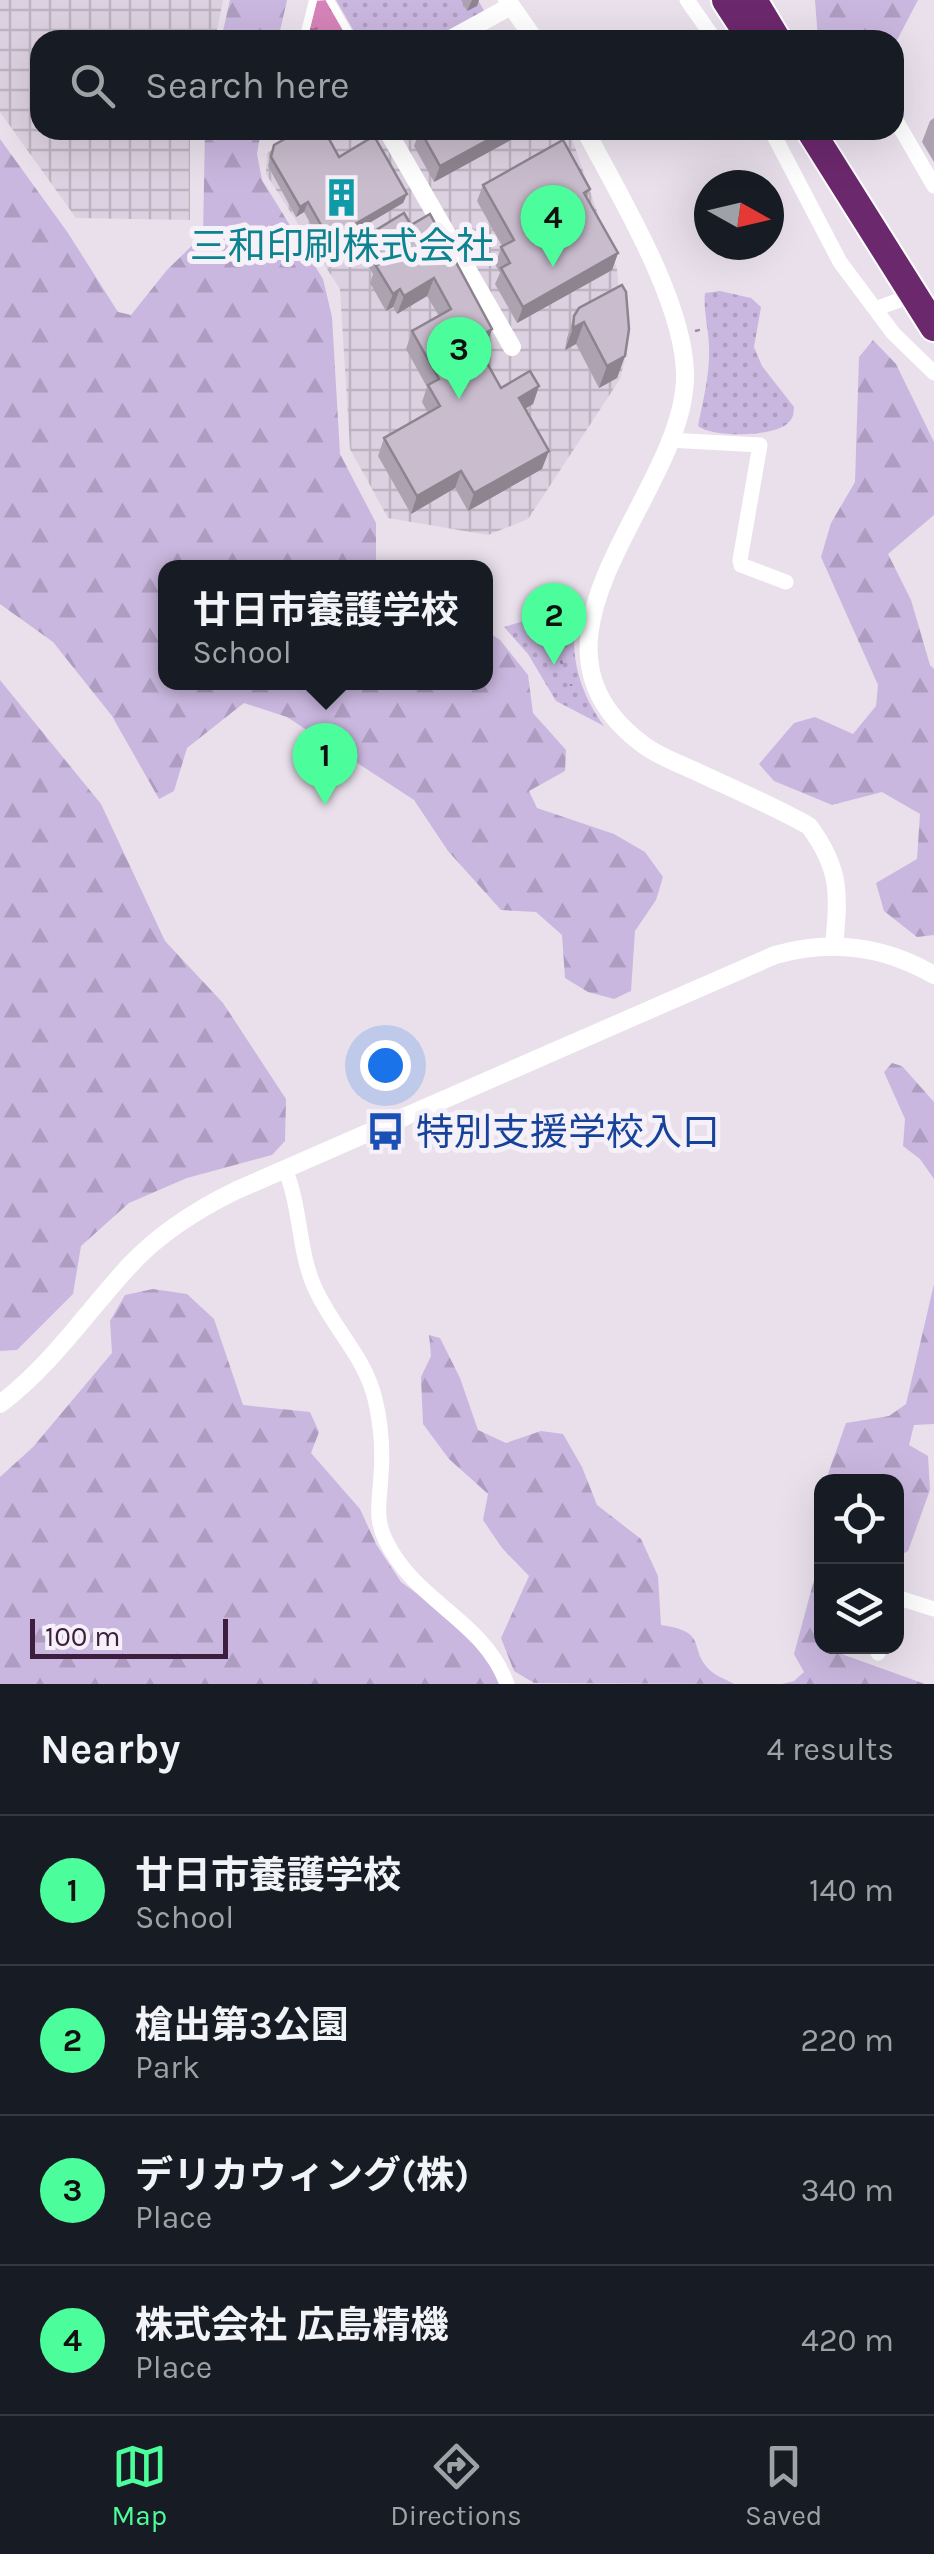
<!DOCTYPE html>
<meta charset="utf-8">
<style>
:root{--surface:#171b24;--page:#242831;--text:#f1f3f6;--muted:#9ea1a6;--line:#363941;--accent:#4cfe9b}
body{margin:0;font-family:Karla,"Noto Sans JP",sans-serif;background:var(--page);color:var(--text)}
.controls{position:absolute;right:30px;bottom:30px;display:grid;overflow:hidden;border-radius:20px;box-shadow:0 10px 40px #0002}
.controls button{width:90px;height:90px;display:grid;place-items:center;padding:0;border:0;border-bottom:2px solid var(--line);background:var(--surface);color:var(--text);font:50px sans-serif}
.compass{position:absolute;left:694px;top:170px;width:90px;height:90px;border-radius:50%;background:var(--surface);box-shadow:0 10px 40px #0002;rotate:98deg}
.scale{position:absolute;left:30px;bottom:25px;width:198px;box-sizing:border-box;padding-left:10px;border:5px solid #3c1f3e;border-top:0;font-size:28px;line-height:35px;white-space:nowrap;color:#3c1f3e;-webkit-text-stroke:8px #f6f1f8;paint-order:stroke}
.you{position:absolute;left:385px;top:1065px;width:35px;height:35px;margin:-25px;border:8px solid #fff;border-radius:50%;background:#1a73e8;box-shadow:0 0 0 15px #1a73e833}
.badge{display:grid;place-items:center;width:65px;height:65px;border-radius:50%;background:var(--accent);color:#111;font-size:32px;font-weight:700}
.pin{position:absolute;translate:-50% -82px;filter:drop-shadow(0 2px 5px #0008)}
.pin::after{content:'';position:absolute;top:52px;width:35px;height:30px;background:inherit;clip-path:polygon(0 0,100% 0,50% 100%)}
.popup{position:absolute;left:158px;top:560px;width:335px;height:130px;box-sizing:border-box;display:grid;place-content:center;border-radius:20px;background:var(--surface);filter:drop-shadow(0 2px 8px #0005);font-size:32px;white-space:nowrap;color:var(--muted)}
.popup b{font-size:38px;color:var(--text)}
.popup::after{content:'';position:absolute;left:50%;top:100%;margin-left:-20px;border:20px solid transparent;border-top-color:var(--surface)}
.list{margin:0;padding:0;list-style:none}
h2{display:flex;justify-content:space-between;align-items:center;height:130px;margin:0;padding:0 40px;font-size:42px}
h2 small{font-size:32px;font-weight:400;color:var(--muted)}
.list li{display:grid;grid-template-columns:65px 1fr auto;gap:30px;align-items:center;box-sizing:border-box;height:150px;padding:0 40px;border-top:2px solid var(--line)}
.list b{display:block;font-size:38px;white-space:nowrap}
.list p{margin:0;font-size:32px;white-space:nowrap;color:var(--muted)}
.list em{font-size:32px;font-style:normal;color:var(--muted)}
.icon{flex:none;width:55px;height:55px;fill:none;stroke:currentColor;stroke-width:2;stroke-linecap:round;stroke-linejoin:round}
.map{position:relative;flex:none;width:934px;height:1684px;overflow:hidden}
.search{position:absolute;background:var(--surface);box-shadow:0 10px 40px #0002;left:30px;right:30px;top:30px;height:110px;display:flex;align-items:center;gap:25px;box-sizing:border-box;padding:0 35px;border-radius:30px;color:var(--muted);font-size:38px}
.sheet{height:730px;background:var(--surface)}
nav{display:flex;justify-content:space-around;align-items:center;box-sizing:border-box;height:140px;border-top:2px solid var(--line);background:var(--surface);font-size:28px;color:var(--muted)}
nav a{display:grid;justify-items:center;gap:5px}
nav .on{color:var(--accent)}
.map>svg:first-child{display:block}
</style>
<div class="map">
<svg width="934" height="1684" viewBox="0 0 934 1684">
<defs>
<pattern id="industrial-grid" width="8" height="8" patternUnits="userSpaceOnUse" patternTransform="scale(2.5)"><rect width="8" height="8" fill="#dcd1e0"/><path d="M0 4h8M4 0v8" fill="none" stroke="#beb3c1"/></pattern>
<pattern id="forest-firs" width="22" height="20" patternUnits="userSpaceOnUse" patternTransform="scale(2.5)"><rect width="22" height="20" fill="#cab7df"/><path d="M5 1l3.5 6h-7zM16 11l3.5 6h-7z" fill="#ae9dc0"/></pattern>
<pattern id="park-dots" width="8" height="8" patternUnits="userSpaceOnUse" patternTransform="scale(2.5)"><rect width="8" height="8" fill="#cab7df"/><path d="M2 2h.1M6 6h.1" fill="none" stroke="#ae9dc0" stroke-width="1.8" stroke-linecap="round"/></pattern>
<pattern id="water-ripples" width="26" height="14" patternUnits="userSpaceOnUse" patternTransform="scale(2.5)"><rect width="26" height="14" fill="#d683b9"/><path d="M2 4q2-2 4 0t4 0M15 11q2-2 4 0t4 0" fill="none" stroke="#af6b98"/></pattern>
</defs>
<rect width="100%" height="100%" fill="#e9e0ec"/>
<path fill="url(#industrial-grid)" d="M0,0H223L215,40H40V130H190V220L76,218L0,112Z
M309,130H569L617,269L625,359L620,379L528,519L488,535L388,518L350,449L340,289L266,174L267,153Z"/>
<path fill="url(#forest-firs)" d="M230,0H287L278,40H221Z
M815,0H918L894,46V40H818Z
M205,130H261L257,154L262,180L323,279L332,317L340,454L376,523V567L165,568V682H485V630L500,640L528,675L533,713L566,750L565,771L529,791L537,808L614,834L645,852L663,877L656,900L635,931L631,991L614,999L588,992L565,978L562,935L536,912L501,910L448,851L414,800L287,717L244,703L187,748L174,791L159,799L112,716L53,642L0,604V139L68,233L118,312L131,315L167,270L203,235Z
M873,340L896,364L934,442V515L888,554L911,600L930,665L934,669V935L917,937L884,911L876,883L917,859L920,814L882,792L832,805L774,781L759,764L794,723L815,717L853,734L876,706L878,685L821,557L831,523L855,482L859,357Z
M0,680L101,804L165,941L223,1003L286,1099L285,1141L272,1155L187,1178L129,1203L81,1246L73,1294L17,1350L0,1351Z
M892,1063L902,1066L934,1102V1179L920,1159L903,1146L905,1119L884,1072Z
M934,1284V1424L914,1425L909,1445L928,1456L930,1490L908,1551L897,1557L896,1482L827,1481L828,1474L846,1423L889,1416L906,1404Z
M153,1289L187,1294L214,1319L243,1405L310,1412L319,1432L311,1453L360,1509L376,1544L401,1582L472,1634L502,1684H0V1477L33,1447L112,1353L110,1321L125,1295Z
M429,1335L440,1338L460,1378L478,1430L506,1443L541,1431L563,1434L582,1467L597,1505L641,1539L658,1576L661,1625C711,1632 686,1649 712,1672C718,1677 728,1680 734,1684L534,1683L514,1671L501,1638L529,1576L502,1548L483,1520L488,1494L449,1459L423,1424L421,1377L431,1356Z
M821,1530L822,1646L837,1647L836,1652L925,1684H782L794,1681L804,1672L794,1654L818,1565Z"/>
<path fill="url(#park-dots)" d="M336,0H478L486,14L440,40H359Z
M720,291L751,298L761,307L754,347L762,366L794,407C793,415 794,417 788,423C774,437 713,438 698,426C703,400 710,375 709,348C709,330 703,310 705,293Z
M580,604C566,648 578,690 604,726L556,701L528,654L504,627Z"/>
<path fill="url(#water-ripples)" d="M328,0L351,40H307L317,1Z"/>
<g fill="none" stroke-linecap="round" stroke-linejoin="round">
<defs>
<path id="motorway" d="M726,0L752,40
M753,0L777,40
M810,130L934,327"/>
</defs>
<use href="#motorway" stroke="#fff" stroke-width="32"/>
<path stroke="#ad7db3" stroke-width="2.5" stroke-dasharray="5 8" stroke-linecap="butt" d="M695,331L708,328
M551,659L560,657L562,664
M571,684V686"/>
<path stroke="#fff" stroke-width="8" d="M330,0L353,40
M303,40L313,0"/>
<path stroke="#fff" stroke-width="15" d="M687,0L715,40
M894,117L934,186
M771,130L840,262L893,333L934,373
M284,132L287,130
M875,309L897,301
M669,440L760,445L740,560L741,565L786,582
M285,1169C301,1207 298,1249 314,1286C331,1326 365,1356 375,1399C381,1424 383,1449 381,1475C380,1499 374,1518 386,1541C416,1603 483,1619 507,1684
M896,1597L934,1609
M878,1653L881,1646"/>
<path stroke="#fff" stroke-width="18" d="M507,0L535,40
M449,40L511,6
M387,130L512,347
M585,130C619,195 684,301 685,374C687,494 497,639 645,746C659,756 677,763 693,770C731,788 772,805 809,826C841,869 839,894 834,946
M0,1404C52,1365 87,1311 131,1264C161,1232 198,1209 237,1190L775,955C831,939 884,946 934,975"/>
<use href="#motorway" stroke="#6c286d" stroke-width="28"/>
</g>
<path fill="#ada2b0" d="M461,0H479L477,6L467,11Z
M934,118V162L922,142L930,121Z
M420,130H529L434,182L414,146Z
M274,145L339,157L407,194L403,203L325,249L304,212L296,217L268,166Z
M483,185L590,189L587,198L618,253L612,270L517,323L495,284L500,273L495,264L502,246L477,201Z
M404,213L486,347L480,351L501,388L539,386L533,404L525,409L542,469L468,511L455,488L411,514L378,456L384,438L428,413L422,402L427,387L406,349L412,331L439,316L427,296L397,314L393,307L386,311L370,283L373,274L361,253L368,235Z
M574,316L625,356L617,378L599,388L576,344L565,350L567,338Z"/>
<path fill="#8d8490" d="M472,0H479L477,6L467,11Z
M506,130H529L434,182L440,166Z
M407,194L403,203L325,249L329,239Z
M308,202L304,212L296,217L300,207Z
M618,253L612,270L517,323L523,307Z
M434,278L427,296L397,314L404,296Z
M400,289L393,307L386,311L393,294Z
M584,322L576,344L565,350L573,328Z
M492,329L486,347L467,358L474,340Z
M625,356L617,378L599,388L607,366Z
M539,386L533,404L512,416L519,398Z
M549,451L542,469L468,511L474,493Z
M461,471L455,488L411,514L417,496Z"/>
<path fill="#c9bccd" stroke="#8d8490" stroke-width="2.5" d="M301,130H324L339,157L374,136L407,194L329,239L308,202L300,207L271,157L274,145Z
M420,130H506L440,166Z
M563,140L590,189L584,193L618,253L523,307L501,268L510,263L501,247L514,240L483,185Z
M404,213L411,225L430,214L492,329L474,340L501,388L530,371L539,386L519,398L549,451L474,493L461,471L417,496L384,438L440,406L428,385L439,379L412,331L451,309L434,278L404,296L400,289L393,294L376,266L383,261L368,235Z
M622,285L626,292L629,329L625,356L607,366L584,322L573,328L574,316L579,308Z"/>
<defs>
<symbol id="building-bare" viewBox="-9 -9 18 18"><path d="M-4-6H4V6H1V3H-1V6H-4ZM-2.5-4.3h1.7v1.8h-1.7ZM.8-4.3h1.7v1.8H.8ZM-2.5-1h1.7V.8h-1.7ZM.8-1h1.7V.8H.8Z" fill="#0f9aa8" stroke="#f6f1f8" stroke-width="2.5" paint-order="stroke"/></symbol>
<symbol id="bus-bare" viewBox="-9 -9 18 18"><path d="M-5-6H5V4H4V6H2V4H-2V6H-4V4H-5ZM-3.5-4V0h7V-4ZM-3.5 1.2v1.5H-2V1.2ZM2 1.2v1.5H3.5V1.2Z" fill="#1a4fb4" stroke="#f6f1f8" stroke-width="2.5" paint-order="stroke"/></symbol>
</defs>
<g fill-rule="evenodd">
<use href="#building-bare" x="314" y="170" width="55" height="55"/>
<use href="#bus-bare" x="358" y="1104" width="55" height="55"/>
</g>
<g text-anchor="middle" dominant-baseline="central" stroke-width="10" stroke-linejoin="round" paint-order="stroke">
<g font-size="38" fill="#0d838f" stroke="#f6f1f8">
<text x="342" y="246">三和印刷株式会社</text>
</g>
<g font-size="38" fill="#164399" stroke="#f6f1f8" text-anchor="start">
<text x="416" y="1132">特別支援学校入口</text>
</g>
</g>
</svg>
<div class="controls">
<button><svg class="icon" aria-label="locate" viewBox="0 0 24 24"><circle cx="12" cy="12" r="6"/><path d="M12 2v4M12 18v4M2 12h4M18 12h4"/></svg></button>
<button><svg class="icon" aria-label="layers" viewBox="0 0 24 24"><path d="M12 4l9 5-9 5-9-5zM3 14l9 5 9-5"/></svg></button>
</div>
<svg class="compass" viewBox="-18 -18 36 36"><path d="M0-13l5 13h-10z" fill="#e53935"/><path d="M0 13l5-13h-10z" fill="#9ea1a6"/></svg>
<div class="scale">100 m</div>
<div class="you"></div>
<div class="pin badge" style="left:325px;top:805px">1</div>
<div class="popup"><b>廿日市養護学校</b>School</div>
<div class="pin badge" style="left:554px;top:665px">2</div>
<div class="pin badge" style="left:459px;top:399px">3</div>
<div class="pin badge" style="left:553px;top:267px">4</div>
<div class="search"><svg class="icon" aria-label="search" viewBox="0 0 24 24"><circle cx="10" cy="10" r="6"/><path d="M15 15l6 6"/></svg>Search here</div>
</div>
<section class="sheet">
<h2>Nearby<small>4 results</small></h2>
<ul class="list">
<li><span class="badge">1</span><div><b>廿日市養護学校</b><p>School</p></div><em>140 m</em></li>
<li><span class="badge">2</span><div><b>槍出第3公園</b><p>Park</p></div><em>220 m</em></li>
<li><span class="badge">3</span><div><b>デリカウィング(株)</b><p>Place</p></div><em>340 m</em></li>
<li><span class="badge">4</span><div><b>株式会社 広島精機</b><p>Place</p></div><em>420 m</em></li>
</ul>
</section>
<nav>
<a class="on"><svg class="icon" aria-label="map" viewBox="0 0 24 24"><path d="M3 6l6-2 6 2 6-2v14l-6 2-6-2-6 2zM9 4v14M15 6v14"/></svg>Map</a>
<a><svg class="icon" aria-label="directions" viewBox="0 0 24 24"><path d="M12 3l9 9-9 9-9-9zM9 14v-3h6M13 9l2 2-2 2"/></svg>Directions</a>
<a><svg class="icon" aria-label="saved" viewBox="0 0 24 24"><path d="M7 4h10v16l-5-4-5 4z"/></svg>Saved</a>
</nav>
